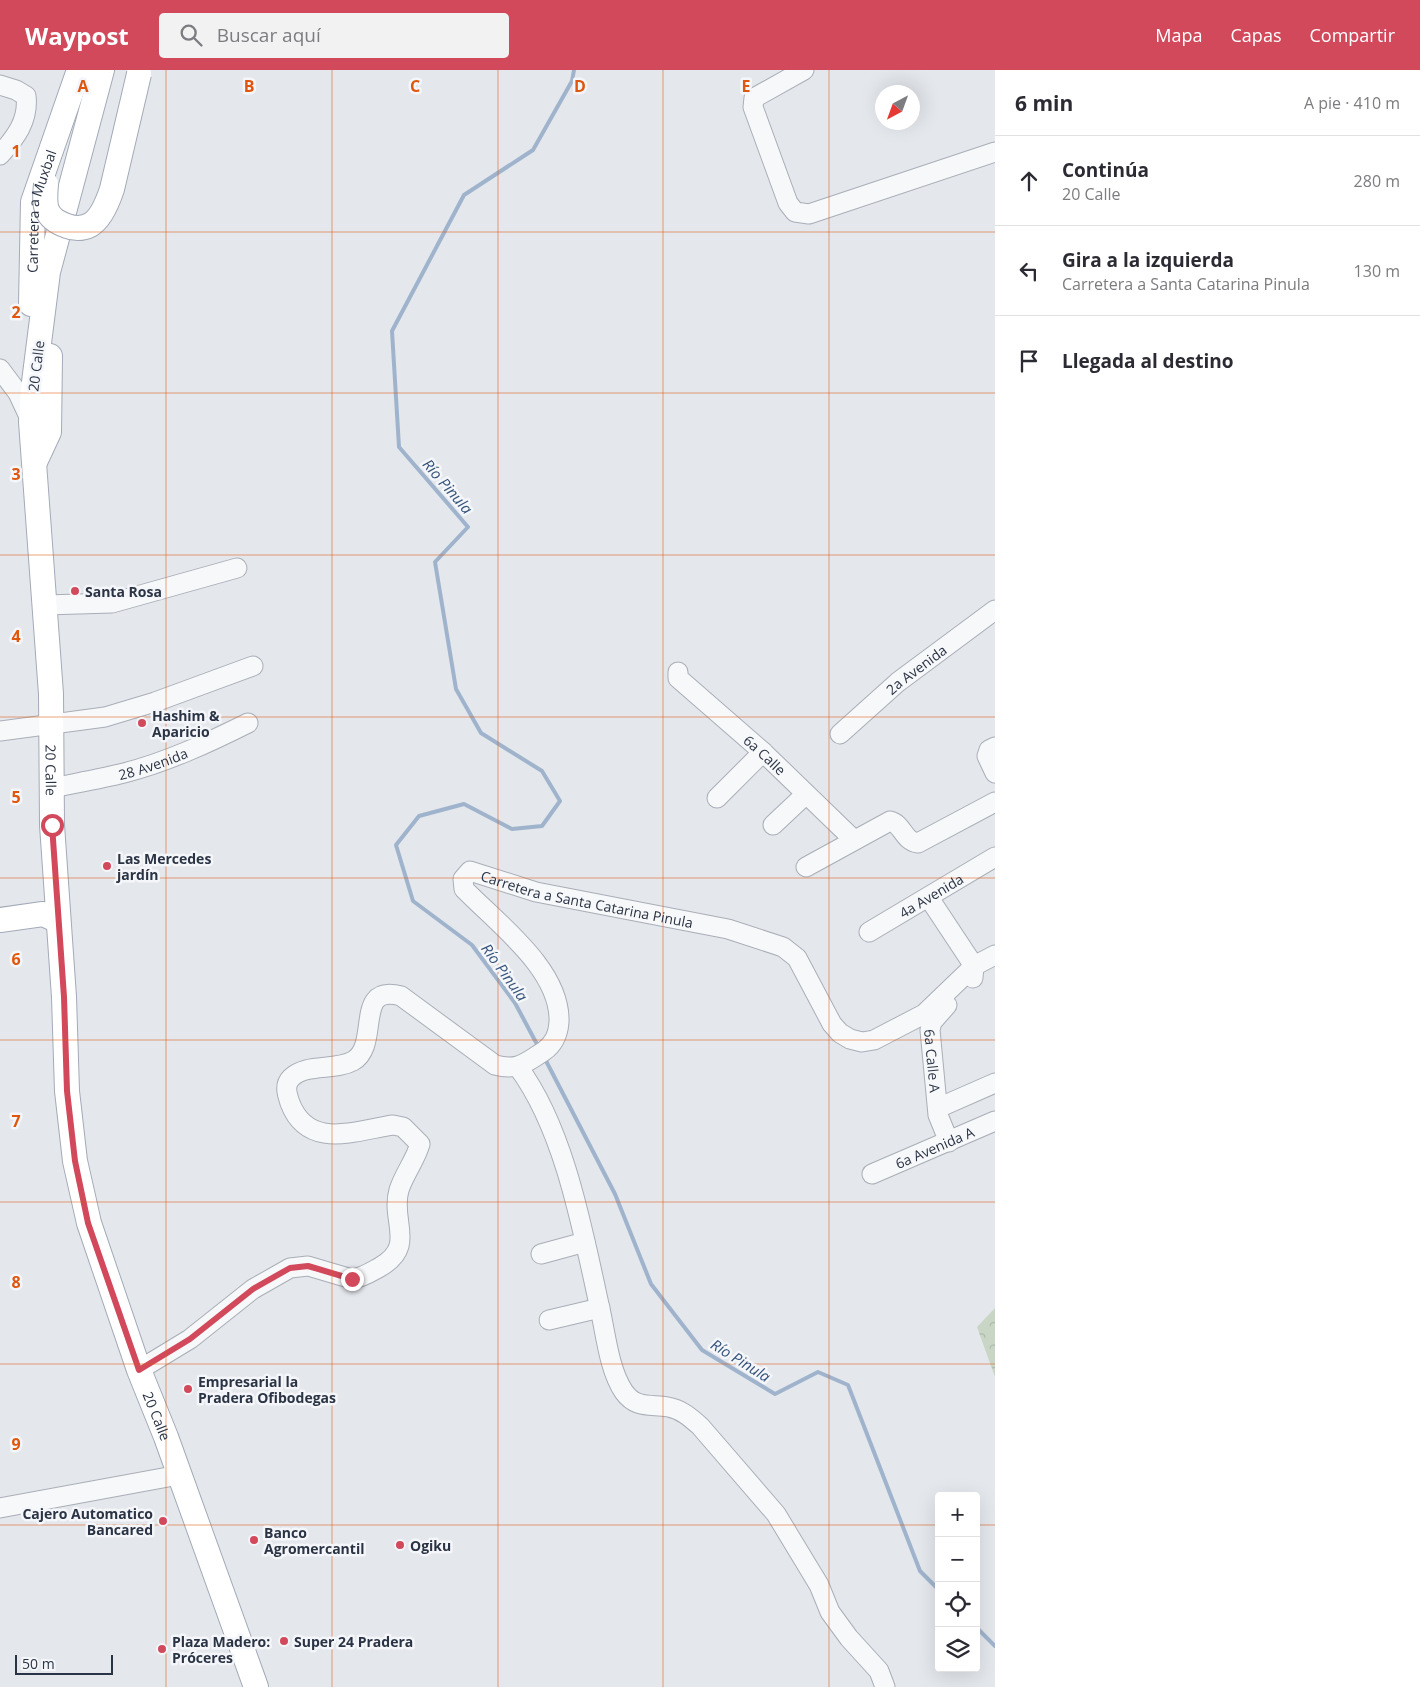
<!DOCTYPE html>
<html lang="es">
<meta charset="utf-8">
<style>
:root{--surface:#fff;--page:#f2f2f3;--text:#2b2b33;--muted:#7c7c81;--line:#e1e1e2;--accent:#d1495b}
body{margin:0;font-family:"Open Sans",sans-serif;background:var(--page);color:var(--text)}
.controls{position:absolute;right:15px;bottom:15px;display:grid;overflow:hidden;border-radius:5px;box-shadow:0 5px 20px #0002}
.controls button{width:45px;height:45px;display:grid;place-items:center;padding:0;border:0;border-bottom:1px solid var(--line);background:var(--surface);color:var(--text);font:25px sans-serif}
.compass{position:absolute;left:875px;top:15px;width:45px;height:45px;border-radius:50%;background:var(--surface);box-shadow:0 5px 20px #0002;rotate:221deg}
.scale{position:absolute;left:15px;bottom:12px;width:98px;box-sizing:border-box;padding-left:5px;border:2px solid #2b3445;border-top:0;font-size:14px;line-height:18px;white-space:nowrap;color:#2b3445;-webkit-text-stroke:4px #f4f6f9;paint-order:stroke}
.stop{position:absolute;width:15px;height:15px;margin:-11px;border:4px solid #d1495b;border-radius:50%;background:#fff}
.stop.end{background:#d1495b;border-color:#fff;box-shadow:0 1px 5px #0008}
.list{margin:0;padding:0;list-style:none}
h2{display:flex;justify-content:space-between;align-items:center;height:65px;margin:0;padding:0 20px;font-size:21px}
h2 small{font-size:16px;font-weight:400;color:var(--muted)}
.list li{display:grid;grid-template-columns:32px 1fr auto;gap:15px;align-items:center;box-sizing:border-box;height:90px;padding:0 20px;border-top:1px solid var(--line)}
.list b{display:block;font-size:19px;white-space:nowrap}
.list p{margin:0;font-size:16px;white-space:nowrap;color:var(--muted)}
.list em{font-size:16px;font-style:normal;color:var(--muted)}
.icon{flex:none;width:28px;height:28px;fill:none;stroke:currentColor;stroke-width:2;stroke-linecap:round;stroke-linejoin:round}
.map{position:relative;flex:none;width:995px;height:1617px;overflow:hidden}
header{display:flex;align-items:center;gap:30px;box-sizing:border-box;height:70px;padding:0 25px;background:var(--accent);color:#fff}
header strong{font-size:24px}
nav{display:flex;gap:28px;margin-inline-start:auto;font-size:18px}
.search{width:350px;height:45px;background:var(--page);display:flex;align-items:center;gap:12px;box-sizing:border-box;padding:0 18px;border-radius:5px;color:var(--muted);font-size:19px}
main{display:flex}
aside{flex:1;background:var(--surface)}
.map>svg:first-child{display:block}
</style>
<header>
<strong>Waypost</strong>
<div class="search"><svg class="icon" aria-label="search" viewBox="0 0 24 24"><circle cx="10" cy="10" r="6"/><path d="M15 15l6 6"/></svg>Buscar aquí</div>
<nav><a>Mapa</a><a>Capas</a><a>Compartir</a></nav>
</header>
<main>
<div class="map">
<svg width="995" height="1617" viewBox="0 0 995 1617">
<defs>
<pattern id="forest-crowns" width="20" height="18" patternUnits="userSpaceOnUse" patternTransform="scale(1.25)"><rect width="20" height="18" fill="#c9d6c5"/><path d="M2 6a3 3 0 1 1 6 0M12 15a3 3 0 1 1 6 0" fill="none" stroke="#adb8ab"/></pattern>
</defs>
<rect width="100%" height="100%" fill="#e4e7ec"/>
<path fill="url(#forest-crowns)" d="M995,1238V1307L977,1257Z"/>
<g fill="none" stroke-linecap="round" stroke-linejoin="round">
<path stroke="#9fb4cc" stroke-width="4" d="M539,978L515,933L472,875L413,831L396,775L419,746L464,734L512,759L542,756L560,731L542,701L481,663L456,619L435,492L468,457L399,377L392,261L464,125L533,80L572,11L574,0
M544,987L615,1124L651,1214L702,1280L775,1324L818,1302L848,1315L920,1501L939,1520
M976,1557L995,1576"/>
<defs>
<g id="minor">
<path d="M804,0L754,28L753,37L788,133L795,142L809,144L995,82"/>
<path d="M0,15L16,20L26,26C29,51 15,68 0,85"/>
<path d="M0,299L18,323L31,351"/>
<path d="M45,535L112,533L237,498"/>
<path id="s1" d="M678,602V608L763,682L853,769"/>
<path d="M0,661L105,647L155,632L253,596"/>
<path id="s2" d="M840,664L898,612L995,540"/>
<path d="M995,677L989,680L987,686L995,703"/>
<path id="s3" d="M52,718C76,713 100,709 124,703C167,692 208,673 248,653"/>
<path d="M717,728L763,682"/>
<path d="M773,755L806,724"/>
<path d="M806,797L890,751C903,754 903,771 918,773L995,732"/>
<path d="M929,828L974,896L973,908"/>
<path id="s4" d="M869,862L995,787"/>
<path id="s5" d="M947,935L932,952L930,960L938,1045L949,1072"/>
<path d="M518,997C565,1060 583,1162 600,1239C606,1265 609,1300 624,1322C636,1339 651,1334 668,1337C681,1339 691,1348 700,1356L776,1444L819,1515L830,1542L849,1568L879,1601L885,1617"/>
<path d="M938,1038L995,1013"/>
<path id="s6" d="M872,1104L995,1051"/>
<path d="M541,1184L585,1172"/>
<path d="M549,1250L600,1238"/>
<path id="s7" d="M139,1300L190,1269L253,1219L290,1198L308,1196L352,1209C362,1208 371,1202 380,1197C417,1176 390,1151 399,1120C404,1104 415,1091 420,1074L403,1057L393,1055C354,1061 308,1080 290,1033C287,1024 284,1015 291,1008C306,993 334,1001 353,991C381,975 353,913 401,926L495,995C518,1001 525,993 544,981C554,974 558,965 559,952C561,900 498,854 464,819L463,809L470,801L536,822L728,859L783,877L797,888L832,954L840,963L850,969L862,972L874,970L924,944L974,896L995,885"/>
<path d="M0,1438L179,1405"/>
</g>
<g id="major">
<path id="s8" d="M102,0L48,202L33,320L31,352L51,624L52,755L64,927L67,1021L75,1091L89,1153L139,1300L166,1367L256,1617"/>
<path id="s9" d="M31,234L33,132L79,0"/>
<path d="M35,392L49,362L50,286"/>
<path d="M0,850L43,844L58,851"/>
</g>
</defs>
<use href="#minor" stroke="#a9aeb7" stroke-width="21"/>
<use href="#major" stroke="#a3abb8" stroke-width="26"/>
<use href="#minor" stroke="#f7f8fa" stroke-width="19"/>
<use href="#major" stroke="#fff" stroke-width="24"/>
<defs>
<path id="major-bridge" d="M46,114C44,136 44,148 67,156C75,159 82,159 90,155C101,149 108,131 112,119L139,4"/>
</defs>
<use href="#major-bridge" stroke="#a3abb8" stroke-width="26" stroke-linecap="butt"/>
<use href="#major-bridge" stroke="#fff" stroke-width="24"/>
</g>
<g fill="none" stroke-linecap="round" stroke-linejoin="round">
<path stroke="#d1495b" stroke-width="6" d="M52,755L64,927L67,1021L75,1091L88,1153L139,1300L190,1269L253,1219L290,1198L308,1196L352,1209"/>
</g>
<path fill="none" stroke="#df570f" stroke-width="1" stroke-opacity="0.55" d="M166,0V1617M332,0V1617M498,0V1617M663,0V1617M829,0V1617M0,162H995M0,323H995M0,485H995M0,647H995M0,808H995M0,970H995M0,1132H995M0,1294H995M0,1455H939M976,1455H995"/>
<g fill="#d1495b" stroke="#f4f6f9" stroke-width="2">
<circle cx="75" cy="521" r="5"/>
<circle cx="142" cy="653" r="5"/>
<circle cx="107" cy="796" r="5"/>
<circle cx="188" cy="1319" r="5"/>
<circle cx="163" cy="1451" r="5"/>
<circle cx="254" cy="1470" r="5"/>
<circle cx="400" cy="1475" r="5"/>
<circle cx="284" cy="1571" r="5"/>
<circle cx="162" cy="1579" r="5"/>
</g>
<g text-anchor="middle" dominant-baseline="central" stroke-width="5" stroke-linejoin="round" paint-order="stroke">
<g font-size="14" fill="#2b3445" stroke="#f4f6f9">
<text stroke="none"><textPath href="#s9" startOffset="94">Carretera a Muxbal</textPath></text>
<text transform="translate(36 296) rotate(-83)">20 Calle</text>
<text stroke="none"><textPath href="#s2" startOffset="100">2a Avenida</textPath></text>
<text stroke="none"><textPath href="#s1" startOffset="122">6a Calle</textPath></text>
<text stroke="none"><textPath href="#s3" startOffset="104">28 Avenida</textPath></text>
<text stroke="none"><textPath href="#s8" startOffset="709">20 Calle</textPath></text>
<text stroke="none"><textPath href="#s4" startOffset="72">4a Avenida</textPath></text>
<text stroke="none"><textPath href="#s7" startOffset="1264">Carretera a Santa Catarina Pinula</textPath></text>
<text stroke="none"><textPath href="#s5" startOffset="62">6a Calle A</textPath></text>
<text stroke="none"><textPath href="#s6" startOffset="68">6a Avenida A</textPath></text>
<text stroke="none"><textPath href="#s8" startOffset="1369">20 Calle</textPath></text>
</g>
<g font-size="14" font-weight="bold" fill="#2b3445" stroke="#f4f6f9" text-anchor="start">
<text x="85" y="521">Santa Rosa</text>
<text x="152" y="645">Hashim &amp;<tspan x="152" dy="16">Aparicio</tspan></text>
<text x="117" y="788">Las Mercedes<tspan x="117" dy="16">jardín</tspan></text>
<text x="198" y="1311">Empresarial la<tspan x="198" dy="16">Pradera Ofibodegas</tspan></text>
<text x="153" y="1443" text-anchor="end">Cajero Automatico<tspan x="153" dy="16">Bancared</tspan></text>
<text x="264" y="1462">Banco<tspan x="264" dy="16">Agromercantil</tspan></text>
<text x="410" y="1475">Ogiku</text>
<text x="172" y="1571">Plaza Madero:<tspan x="172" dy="16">Próceres</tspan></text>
<text x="294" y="1571">Super 24 Pradera</text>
</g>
<g font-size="15" font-style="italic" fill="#34527a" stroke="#f4f6f9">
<text transform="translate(448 416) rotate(49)">Río Pinula</text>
<text transform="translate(505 902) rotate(54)">Río Pinula</text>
<text transform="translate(741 1290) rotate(32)">Río Pinula</text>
</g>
</g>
<g font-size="16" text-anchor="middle" font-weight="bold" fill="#df570f" stroke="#f4f6f9" stroke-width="5" stroke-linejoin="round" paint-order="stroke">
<text x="83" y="22">A</text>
<text x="249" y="22">B</text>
<text x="415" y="22">C</text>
<text x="580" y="22">D</text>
<text x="746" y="22">E</text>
<text x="16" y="87">1</text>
<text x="16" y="248">2</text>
<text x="16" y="410">3</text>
<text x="16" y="572">4</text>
<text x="16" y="733">5</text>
<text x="16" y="895">6</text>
<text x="16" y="1057">7</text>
<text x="16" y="1218">8</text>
<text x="16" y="1380">9</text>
</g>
</svg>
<div class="controls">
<button>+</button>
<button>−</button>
<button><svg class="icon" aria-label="locate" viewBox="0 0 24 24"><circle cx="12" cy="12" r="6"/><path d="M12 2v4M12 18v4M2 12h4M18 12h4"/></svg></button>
<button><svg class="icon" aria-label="layers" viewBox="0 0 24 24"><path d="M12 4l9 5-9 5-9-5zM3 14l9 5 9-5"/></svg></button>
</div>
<svg class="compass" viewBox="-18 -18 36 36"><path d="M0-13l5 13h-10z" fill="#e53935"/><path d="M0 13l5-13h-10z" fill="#7c7c81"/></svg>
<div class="scale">50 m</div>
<div class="stop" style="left:52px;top:755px"></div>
<div class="stop end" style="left:352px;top:1209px"></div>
</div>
<aside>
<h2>6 min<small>A pie · 410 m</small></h2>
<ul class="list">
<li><svg class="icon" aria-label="ahead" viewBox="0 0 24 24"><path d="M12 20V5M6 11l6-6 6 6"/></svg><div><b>Continúa</b><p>20 Calle</p></div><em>280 m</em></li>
<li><svg class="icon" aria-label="left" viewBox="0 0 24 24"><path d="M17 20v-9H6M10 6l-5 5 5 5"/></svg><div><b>Gira a la izquierda</b><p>Carretera a Santa Catarina Pinula</p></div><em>130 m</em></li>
<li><svg class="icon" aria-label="arrive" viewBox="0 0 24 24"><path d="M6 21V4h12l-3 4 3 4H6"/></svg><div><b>Llegada al destino</b></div></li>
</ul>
</aside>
</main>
